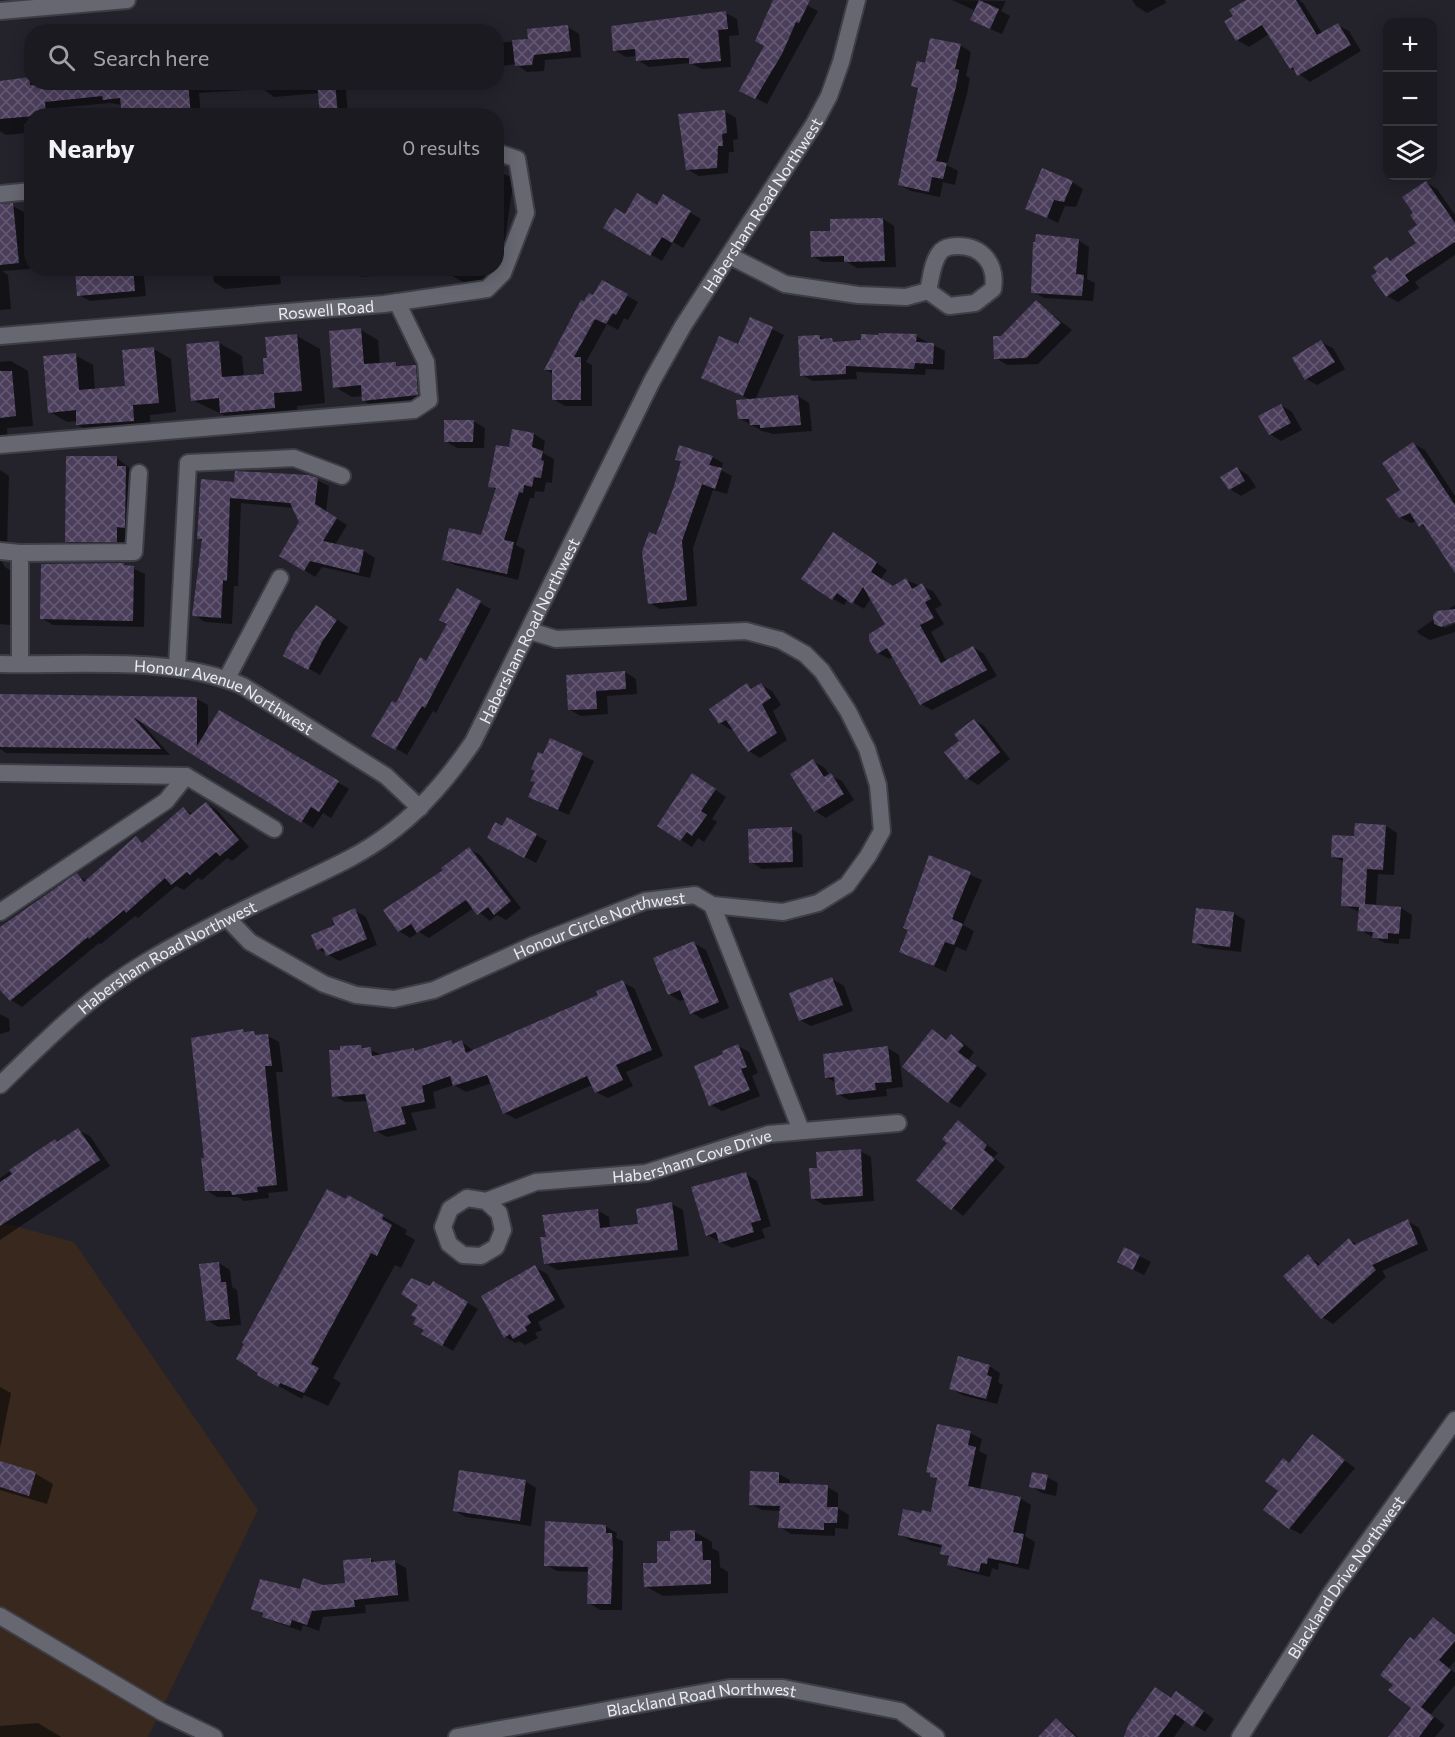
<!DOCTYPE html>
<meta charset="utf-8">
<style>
:root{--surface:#1b1a21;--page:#24232a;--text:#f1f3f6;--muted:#a0a1a5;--line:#39383f}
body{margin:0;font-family:Commissioner,sans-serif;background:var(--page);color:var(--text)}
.controls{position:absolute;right:18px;top:18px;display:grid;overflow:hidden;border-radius:12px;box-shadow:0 3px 15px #0003}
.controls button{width:54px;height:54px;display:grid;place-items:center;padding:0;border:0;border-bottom:2px solid var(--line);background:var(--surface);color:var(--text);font:30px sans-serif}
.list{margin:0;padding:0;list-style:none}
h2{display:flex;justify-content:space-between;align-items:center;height:78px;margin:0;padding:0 24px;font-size:26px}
h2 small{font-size:20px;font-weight:400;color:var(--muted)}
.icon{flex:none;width:33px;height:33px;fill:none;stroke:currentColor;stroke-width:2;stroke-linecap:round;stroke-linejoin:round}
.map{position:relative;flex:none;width:1455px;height:1737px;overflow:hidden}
.search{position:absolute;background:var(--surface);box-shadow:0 3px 15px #0003;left:24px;top:24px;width:480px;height:66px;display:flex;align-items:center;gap:15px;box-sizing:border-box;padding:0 21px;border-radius:24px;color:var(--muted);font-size:22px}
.panel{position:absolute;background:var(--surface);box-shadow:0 3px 15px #0003;left:24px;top:108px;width:480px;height:168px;border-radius:24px}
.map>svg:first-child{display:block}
</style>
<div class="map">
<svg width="1455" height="1737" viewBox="0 0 1455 1737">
<defs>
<pattern id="building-cross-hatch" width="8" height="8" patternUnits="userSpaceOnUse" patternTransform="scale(1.5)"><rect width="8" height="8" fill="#4b3e5b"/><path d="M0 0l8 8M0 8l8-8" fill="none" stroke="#655a73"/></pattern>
</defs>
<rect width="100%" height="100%" fill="#24232c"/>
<path fill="#38281d" d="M0,1222L74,1242L258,1510L148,1737H0Z"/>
<path fill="#0007" d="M775,0H797L818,11L767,104L741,90L766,46Z
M952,0L1006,1L1001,11L1010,16L1002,34L983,26L976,11Z
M1132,0H1165L1166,3L1147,13L1136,6Z
M1249,0H1299L1303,3L1322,33L1338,25L1349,31L1361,51L1310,82L1291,68L1269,34L1249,47L1237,40L1235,16Z
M726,13L737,19L739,35L729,36L731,67L702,69L690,63L649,67L638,60L637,56L626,57L614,50Z
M568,27L579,34L581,57L545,60L544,71L527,72L516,64L496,67V43L529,40Z
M960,45L971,52L966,76L970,78L967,94L947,165L958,171L955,185L943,182L940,197L911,191L900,185L919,89L913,86L927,64Z
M29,78L32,82L41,86L63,82H357L358,89L346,90L348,116H322L319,93L274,97L263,89L199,93L201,116H123L122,105L110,103L56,108L57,116H32V123L24,124L25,133L6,135L0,131V82Z
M437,108L448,116H424V109Z
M724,111L736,118L738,139L733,140L734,152H729L728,173L699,176L687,169Z
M496,171L514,178L499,280L494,285L463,282L452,276L453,268H496Z
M1072,182L1083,189L1076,207L1065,206L1058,223L1027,208Z
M1426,182L1437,189L1455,215V255L1415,282L1419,288L1398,302L1387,296L1379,273L1388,259L1392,261L1418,243L1419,225L1415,213Z
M664,197L701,219L683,248L673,242L662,261L605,227L625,215L657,207Z
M13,206L24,212L30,269L2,271L8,275L11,309L0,310V207Z
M883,219L894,226L896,267L857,268L847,262H823L812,256L831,232Z
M1078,240L1089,247L1087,279L1095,283L1093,301L1044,298L1033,292Z
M76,268H143L146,296L90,301L79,295Z
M212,268H279L281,284L225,289L214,282Z
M349,268H417V272L361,277Z
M603,282L638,302L628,320L624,318L618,330L607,324L586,362L592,365V406H565L553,399L554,374L546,370Z
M1036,302L1072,330L1038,364L1007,365L996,358L1001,337Z
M751,319L784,335L755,400L798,396L809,403L812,431L773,434L762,431L739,418L751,400L703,377L739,346Z
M361,330L378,340L380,365L415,366L433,376L435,404L381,411L364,401L363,396L352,397L335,387Z
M297,336L320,349L325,403L297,406L298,421L245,425L192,400L219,343L242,356L244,377L266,375L268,359Z
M916,336L945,351L944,370L926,369L925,375L856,372L857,379L813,381L802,375L820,337L837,343Z
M1321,342L1333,348L1345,369L1317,385L1306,379Z
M154,349L171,359L176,412L150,415L151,430L95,435L78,425V421L67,422L50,412L75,355L93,365L95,390L126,387Z
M11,361L28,371L33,426L7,428L8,442H0V362Z
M1281,405L1292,412L1302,430L1281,441L1270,434Z
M473,421L485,428L484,448H457L445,441Z
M513,430L534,434L545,441L543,453L554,459L552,483L546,482L544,492L535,491L534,498H530L516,545L525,550L518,580L455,565L444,559L482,536L497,490L490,486L510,449Z
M1414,444L1425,450L1455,496V570L1429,531L1417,521L1411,523L1400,517L1402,490Z
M712,457L723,463L721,470L732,476L727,494L713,490L693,548L697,606L660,609L649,603L657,537L682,462L677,459Z
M117,458L137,474L128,547L78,548L67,541Z
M1237,468L1248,475L1256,487L1241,496L1230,489Z
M0,470L9,476L7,548L0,558L5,567L11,571L10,625L0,624Z
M317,480L329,486L326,512L347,525L335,545L364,551L375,558L370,578L322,567L315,577L304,570L300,522L294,508L241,503L238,586H234L232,624L205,622L194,615L203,541L198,538L236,483Z
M845,541L887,570L881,579L893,587L906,580L933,591L942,605L935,609L944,624L931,632L947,662L973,647L984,654L997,676L932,710L921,704L894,657L889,659L878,653L887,625L871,598L864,609L848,599L844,605L833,599Z
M124,564L145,574L144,627L53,625L41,618L43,565Z
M457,590L491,609L436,713L433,711L407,755L373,735L427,663L449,624Z
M1455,605V621L1444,624V628L1455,624V632L1430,640L1419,634L1417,631Z
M328,613L348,627L320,675L285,655Z
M625,672L636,679L637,694L607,696L608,714L581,716L570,710L567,676Z
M747,685L754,689L761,685L772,691L781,705L773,711L787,740L760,758L749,751L734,728L731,730L720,723Z
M0,696L197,699L208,705V731L220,712L349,789L331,818L323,813L313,828L140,721L170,755L6,753L0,749Z
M974,720L985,727L1010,759L978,785L967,778L961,741Z
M551,740L594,761L569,815L541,803L536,782Z
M813,761L825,768L829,775L842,781L854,800L826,818L815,811Z
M704,782L726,797L712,819L717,822L704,842L698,838L692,847L660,826Z
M206,803L217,810L249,847L232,861L227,858L202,880L198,878L184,890L176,886L138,918L135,916L101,944L99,943L22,1007L11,1000L0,987V929L77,875L87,881L136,838L144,843L183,809L193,814Z
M1386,826L1397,833L1394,875L1378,874L1376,906L1401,908L1412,915L1410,939H1399V944L1385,943L1359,930L1360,912L1343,905L1344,862L1332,856L1355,838Z
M791,829L802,835L803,867L762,869L751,862Z
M536,835L547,841L536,863L489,837Z
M469,849L480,855L521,908L506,920L497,915L490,921L474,908L429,938L419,932L410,938L399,931L385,910L445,870Z
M930,857L982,880L963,925L974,931L966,951L956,947L946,972L901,951L910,930Z
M354,910L366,917L377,945L339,961L318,949L337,926Z
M1233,913L1245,920L1241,952L1205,948L1194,942Z
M694,943L706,950L729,1008L702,1019L691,1012L686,999L680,1001L669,994Z
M832,979L844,986L853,1011L811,1026L800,1020Z
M622,982L634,988L663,1056L626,1072L633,1086L608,1098L596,1092L592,1085L516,1119L505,1113L492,1083L466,1092L454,1085L433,1092L436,1108L411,1113L417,1130L387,1137L376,1131L368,1101L345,1102L334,1096L361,1046L382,1055L413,1050L417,1052L451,1042L455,1044L462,1042L474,1051L600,996Z
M0,1014L9,1019L10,1031L0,1034Z
M243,1031L260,1036H268L279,1042L283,1072H276L288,1191L268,1193L269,1198L244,1201L238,1197H217L206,1190V1160Z
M933,1031L947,1040L951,1036L962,1042L974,1052L969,1059L987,1074L960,1108L948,1101Z
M738,1046L749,1052L758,1073L752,1076L760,1096L722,1111L711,1105Z
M888,1048L899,1055L903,1087L886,1089L887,1096L849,1100L838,1094L837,1083L827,1078Z
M958,1122L998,1153L994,1157L1005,1167L963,1216L918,1180L949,1143Z
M78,1130L90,1136L110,1166L0,1240V1178L55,1141L59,1143Z
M860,1151L871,1157L874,1201L824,1205L812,1198Z
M746,1174L757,1181L771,1226L762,1229L765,1238L732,1248L707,1235Z
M349,1197L407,1230L405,1234L415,1240L401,1268L395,1265L333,1378L341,1383L328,1406L304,1395L302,1399L259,1375Z
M672,1204L683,1210L689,1256L557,1270L545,1263L597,1210L609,1217L610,1229L639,1225Z
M1408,1221L1419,1228L1428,1250L1382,1271L1386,1277L1333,1324L1322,1317L1308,1256L1321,1265L1349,1240L1358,1245Z
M1125,1249L1151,1262L1144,1275L1130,1268Z
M219,1263L230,1270L232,1287L237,1290L241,1325L218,1327L207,1320Z
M535,1267L547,1274L565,1307L538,1322L542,1330L535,1333L538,1338L525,1345L519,1341L516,1343L505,1337Z
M434,1283L478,1309L453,1351L423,1333L426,1330L418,1318Z
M989,1366L1000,1373L998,1382L1003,1385L997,1404L962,1395L951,1388Z
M0,1387L11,1393L0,1448Z
M970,1433L982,1439L979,1451L987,1455L980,1490L1020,1498L1031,1505L1025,1536L1035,1542L1029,1570L999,1563L998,1570L992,1568L990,1577L960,1570L949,1564L950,1558L942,1553L943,1548L911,1541L900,1534L922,1515L932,1514L938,1480L931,1476Z
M1312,1436L1355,1468L1301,1534L1289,1528L1280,1491L1290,1464Z
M0,1463L36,1474L53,1484L47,1504L0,1490Z
M779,1474L790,1480V1485L827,1487L838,1493V1508L849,1515L848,1529L835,1528V1536L791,1534L780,1527L781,1511L762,1510L751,1504Z
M1047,1477L1058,1483L1056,1496L1042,1493L1031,1486Z
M525,1481L536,1488L531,1526L466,1517L455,1511Z
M605,1526L617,1533L616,1538L623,1541L622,1610H600L589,1603L590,1572L557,1571L546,1565Z
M695,1532L712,1542V1548L719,1552L720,1567L728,1572V1593L663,1596L645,1586L671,1543Z
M370,1559L378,1563L395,1562L406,1568L409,1601L365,1605L366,1613L323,1617L319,1631L303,1625L301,1631L275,1622L253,1608L301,1591L347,1585Z
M1433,1619L1455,1634V1661L1449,1668L1455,1673V1685L1431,1714L1445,1725L1435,1737H1399L1413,1708L1415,1642Z
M1172,1699L1188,1700L1214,1719L1205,1732L1186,1720L1174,1737H1126Z
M1056,1720L1067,1727L1078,1737H1040Z
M38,1723L61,1737H0V1726Z"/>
<path fill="url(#building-cross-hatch)" d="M773,0H810L799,23L796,22L782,54L755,99L739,91L764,46L755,41Z
M979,0L999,9L990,29L970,20Z
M1246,0H1296L1317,35L1338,23L1351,45L1297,76L1293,67L1290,69L1262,25L1236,41L1224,21L1233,16L1229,10Z
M726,11L728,29L718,30L721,61L689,64V58H677L636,61L635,49L613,51L611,26Z
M568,25L571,51L534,55L532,65L515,66L512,40L528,39L527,29Z
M930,38L961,44L955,69L959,70L956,87L936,161L947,163L943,179L932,177L929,192L898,185L918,88L911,86L917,61L925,63Z
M30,77V85L188,82L191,116H122L120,98L103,100L102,96L45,102L46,115L0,119V81Z
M317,82H335L338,116H320Z
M725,110L727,133L722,134L723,146H718L717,168L686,170L678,114Z
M1042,168L1073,181L1064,202L1054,200L1047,218L1025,209Z
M1426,181L1455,223V242L1405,275L1409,281L1386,297L1371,276L1377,272L1373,267L1387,257L1390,261L1416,243L1408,231L1417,225L1410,215L1413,213L1402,197Z
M637,193L657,205L663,194L691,211L672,243L662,237L650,256L603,228L615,208L625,214Z
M13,203L19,263L0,265V204Z
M883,218L885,261L844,262V256L811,257L810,231H830V219Z
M1036,234L1079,239L1076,274L1084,275L1082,296L1031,293L1033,242H1035Z
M75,268H133L135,291L77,296Z
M602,280L628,294L616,315L613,313L606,324L595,319L574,357H581V400H552V370H544L581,300L584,301L589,293L593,295Z
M1036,300L1061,323L1026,358L994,359L993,336H1001Z
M750,317L773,327L743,396L701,378L719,336L738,344Z
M361,328L364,364L396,362V366L416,365L418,395L362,401L361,385L333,388L329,331Z
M879,333L917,334L916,342L934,343L933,364L915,363L914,369L846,366V374L800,376L798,336L820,335V339L832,338L833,342L861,340V334L878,335Z
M297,334L302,391L274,393L275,408L220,413L219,398L191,401L186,344L219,341L222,377L264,374L263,358H267L265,337Z
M1321,340L1335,362L1305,380L1292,358Z
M154,347L159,403L133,405L134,421L76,425V410L48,413L43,356L76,353L79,390L125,386L122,350Z
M0,371H12L16,416L0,418Z
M798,395L801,425L760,428V425H750L749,419H738L736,400Z
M1281,404L1291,423L1269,435L1258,416Z
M444,420H474L473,442H444Z
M512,429L534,433L532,447L543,451L541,460L544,461L541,478L534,477L532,487L524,485L523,493L519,492L504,540L514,542L507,574L442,560L449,528L481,535L496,488L488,487L496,445L509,447Z
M1413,442L1455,505V573L1423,524L1419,527L1410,513L1399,518L1386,499L1400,490L1382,463Z
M679,445L713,456L709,465L722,468L715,489L702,484L682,541L687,600L648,604L642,552L649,532L656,535L674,486L681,461L675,460Z
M66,456H117V466H126L125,528L117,527V542H65Z
M1237,467L1245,481L1229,490L1220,477Z
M235,471L309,475L318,478L315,504L337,518L323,541L364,550L359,573L310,561L304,571L279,556L299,522L290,503L230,498L227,581L223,580L221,618L192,616L202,539H197L201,479L234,482Z
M833,532L877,562L871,572L893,586L906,578L912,589L922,583L931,599L925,602L934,618L920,625L941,663L973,646L987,670L920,705L887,648L877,654L869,640V634L885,624L863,587L852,604L837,593L832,600L801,579Z
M124,563V565L134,566L133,621L40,619L41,564Z
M457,588L481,601L425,708L422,706L395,750L371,736L392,701L396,703L420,657L426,661L447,624L439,620Z
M316,605L337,620L322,642L308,670L283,656L294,633Z
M1455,609V622L1441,627L1434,624L1433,615L1437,611Z
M625,671L626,689L596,691L597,709L568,710L566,675Z
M747,683L751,689L761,683L771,698L762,704L777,733L748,752L726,720L719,724L709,709Z
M0,694L197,697V746L219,710L339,781L319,812L311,807L301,823L133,717L161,749L0,747Z
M974,719L1000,752L966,780L944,752L959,741L954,734Z
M550,738L583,753L558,810L528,797L535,782L530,781L535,771L531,769L538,752L543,754Z
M813,759L824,777L831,773L844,794L814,812L790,774Z
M692,773L716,789L701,811L707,815L692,836L687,832L680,841L657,826Z
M206,802L239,840L220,856L216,852L190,875L187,872L171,885L165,878L126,913L124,910L89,939L88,937L10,1001L0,990V927L77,873L84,882L136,836L142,843L183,807L190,815Z
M507,817L537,834L524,858L487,838L495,822L502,826Z
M1355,823L1386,825L1383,870L1367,869L1365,904L1401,907L1399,934L1388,933V939L1372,938L1373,932L1357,931L1359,907L1341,906L1343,858L1331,857L1332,835L1354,836Z
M792,827L793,862L749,863L748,829Z
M469,847L511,901L494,915L488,907L477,915L466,900L417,933L411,924L398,932L383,910L443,870L441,868Z
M929,855L971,872L952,919L963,924L954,945L945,942L934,966L899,952L908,930L903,928Z
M355,908L367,939L326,956L323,948L317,950L311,935L335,925L332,918Z
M1196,908L1234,912L1230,947L1192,943Z
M694,941L719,1002L690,1014L680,990L668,995L653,958Z
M832,977L843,1005L799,1021L789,993Z
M623,980L652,1050L616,1065L623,1080L595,1093L587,1076L503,1114L487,1075L453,1086L450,1076L422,1086L425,1102L401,1107L406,1124L374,1132L365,1094L332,1097L329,1050H340V1046L361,1045L362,1048L371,1047L372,1056L414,1048V1051L451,1040L453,1044L462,1040L466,1053L598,995L596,991Z
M243,1029L244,1032L254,1031L255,1035L268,1034L272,1066H265L277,1185L257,1187L258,1192L232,1195L231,1191H205L201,1158H204L191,1038Z
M932,1029L946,1040L951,1034L964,1045L958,1052L977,1066L948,1103L902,1067Z
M738,1044L747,1067L741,1069L750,1090L709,1106L694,1066L723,1054L722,1051Z
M888,1046L892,1082L875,1083L876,1090L836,1095L834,1077L825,1078L823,1054Z
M958,1120L987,1145L984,1150L995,1159L951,1210L916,1180L947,1143L942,1139Z
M78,1128L100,1160L0,1226V1182L12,1174L9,1170L55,1139L57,1142Z
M861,1149L863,1196L811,1199L809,1168H817L816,1152Z
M746,1172L761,1220L751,1223L754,1232L719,1243L716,1232L706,1236L691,1187Z
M327,1189L346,1199L348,1195L384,1215L382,1219L392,1225L377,1256L371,1253L311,1364L319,1368L304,1393L280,1383L278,1387L257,1375L258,1373L236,1359L244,1344L242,1343Z
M672,1202L678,1250L544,1264L540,1237H546L542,1215L598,1209L600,1228L638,1224L636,1209Z
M1408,1219L1418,1244L1372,1265L1376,1270L1321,1319L1283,1276L1308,1254L1318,1266L1349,1238L1354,1245Z
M1124,1247L1140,1255L1133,1270L1117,1262Z
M219,1262L221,1282H226L230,1319L206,1321L199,1264Z
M535,1265L555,1300L527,1316L531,1323L525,1327L527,1331L513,1339L510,1334L504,1338L481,1296Z
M411,1278L430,1286L433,1281L468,1302L442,1346L421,1334L424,1330L413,1324L416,1318L411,1315L418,1305L401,1294Z
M958,1356L990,1365L987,1375L992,1377L986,1399L949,1389Z
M937,1424L971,1431L968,1445L976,1447L968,1486L1021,1497L1013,1532L1024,1534L1018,1564L988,1558L987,1564L981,1563L979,1572L947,1565L949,1556L940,1554L942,1545L898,1535L903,1509L921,1513L922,1510L931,1512L937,1478L930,1477V1473L926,1472Z
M1312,1434L1345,1460L1289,1529L1263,1510L1278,1491L1265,1481L1283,1458L1289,1463Z
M0,1461L36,1472L29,1496L0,1487Z
M459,1470L526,1480L520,1521L453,1511Z
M750,1471L779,1472V1483L828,1485L827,1507H838L837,1523H824V1530L778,1528L780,1506L749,1505Z
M1032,1472L1048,1475L1045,1490L1029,1487Z
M545,1521L606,1525V1533H612L613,1550L611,1604H587L588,1567L544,1566Z
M695,1530V1541H702L703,1560H711V1584L644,1587L643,1563H657V1541H670V1531Z
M371,1558V1562L395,1560L398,1595L354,1600L355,1607L312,1611L307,1625L292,1620L290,1626L262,1617L263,1613L251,1609L260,1579L300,1589L303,1578L323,1585L345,1583L343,1560Z
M1433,1617L1455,1635V1641L1439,1660L1451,1670L1421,1707L1434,1717L1419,1737H1388L1411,1708L1388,1690L1393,1685L1380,1675L1410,1637L1414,1640Z
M1155,1687L1171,1698L1176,1691L1204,1711L1193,1727L1175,1714L1158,1737H1124L1129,1723Z
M1056,1718L1076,1737H1038Z"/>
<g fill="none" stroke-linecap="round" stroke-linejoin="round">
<defs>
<g id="minor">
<path d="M0,11L127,0"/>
<path d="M0,194L32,191"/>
<path d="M730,256L785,284L858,295L906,297L928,291L949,306L975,303L993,289C997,265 983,246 958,246C952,246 945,247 941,251C932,261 931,279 928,291"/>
<path id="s1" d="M0,336L384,304L487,289L503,273L526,213L517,159L496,152"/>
<path d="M0,445L414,410L429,400L426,362L397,302"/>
<path d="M0,551L20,553"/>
<path id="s2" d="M0,664C77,666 173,655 243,686L386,776L420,808"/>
<path d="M20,664V553L134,552L139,473"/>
<path d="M177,667L188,463L294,458L342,476"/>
<path d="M227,678L280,578"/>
<path d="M0,773L186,776L274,829"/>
<path d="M712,905L801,1130"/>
<path d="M0,912L166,801L186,776"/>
<path id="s3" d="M227,918L250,942L324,984L356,995L394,999L434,990L533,945L645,901L695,895L712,905L783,912L818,903L847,885L868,856L882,831L878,785L867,749L848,711L822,671L805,654L780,640L746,631L556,639L530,631"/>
<path id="s4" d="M486,1201L499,1213L503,1230L496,1247L481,1256L463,1255L449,1244L443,1227L450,1209L467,1198L486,1201L536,1182L646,1173L769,1134L898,1123"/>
<path d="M0,1616L162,1712L214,1737"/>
<path id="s5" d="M457,1737L729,1688H783L900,1711L936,1737"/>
<path id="s6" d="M1240,1737L1329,1596L1455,1420"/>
</g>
<g id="tertiary">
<path id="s7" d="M0,1085C46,1040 90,995 146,962C193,934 242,910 291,887C324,871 358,857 387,835C422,810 449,777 473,742L652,381L683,326L814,124L829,96L841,62L857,0"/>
</g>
</defs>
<use href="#minor" stroke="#3e3e46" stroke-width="20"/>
<use href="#tertiary" stroke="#3e3e46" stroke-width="20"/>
<use href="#minor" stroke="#676772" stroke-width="16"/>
<use href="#tertiary" stroke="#676772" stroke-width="16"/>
</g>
<g text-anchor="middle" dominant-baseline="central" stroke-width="4.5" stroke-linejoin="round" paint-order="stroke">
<g font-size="16" fill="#ececf3" stroke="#1a1a23">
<text stroke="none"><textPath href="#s7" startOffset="1202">Habersham Road Northwest</textPath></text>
<text stroke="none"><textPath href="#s1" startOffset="327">Roswell Road</textPath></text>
<text stroke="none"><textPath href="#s7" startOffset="716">Habersham Road Northwest</textPath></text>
<text stroke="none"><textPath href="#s2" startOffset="231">Honour Avenue Northwest</textPath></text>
<text stroke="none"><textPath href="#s3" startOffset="410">Honour Circle Northwest</textPath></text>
<text stroke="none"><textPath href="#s7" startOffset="212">Habersham Road Northwest</textPath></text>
<text stroke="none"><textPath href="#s4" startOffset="396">Habersham Cove Drive</textPath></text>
<text stroke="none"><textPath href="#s6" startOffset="192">Blackland Drive Northwest</textPath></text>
<text stroke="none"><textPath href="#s5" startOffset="248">Blackland Road Northwest</textPath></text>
</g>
</g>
</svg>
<div class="controls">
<button>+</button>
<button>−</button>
<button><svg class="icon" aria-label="layers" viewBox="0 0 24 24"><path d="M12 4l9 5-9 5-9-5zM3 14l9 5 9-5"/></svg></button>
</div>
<div class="search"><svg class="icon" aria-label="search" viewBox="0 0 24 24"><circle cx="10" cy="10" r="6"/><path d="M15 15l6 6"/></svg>Search here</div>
<section class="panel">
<h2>Nearby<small>0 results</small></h2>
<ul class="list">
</ul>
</section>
</div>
